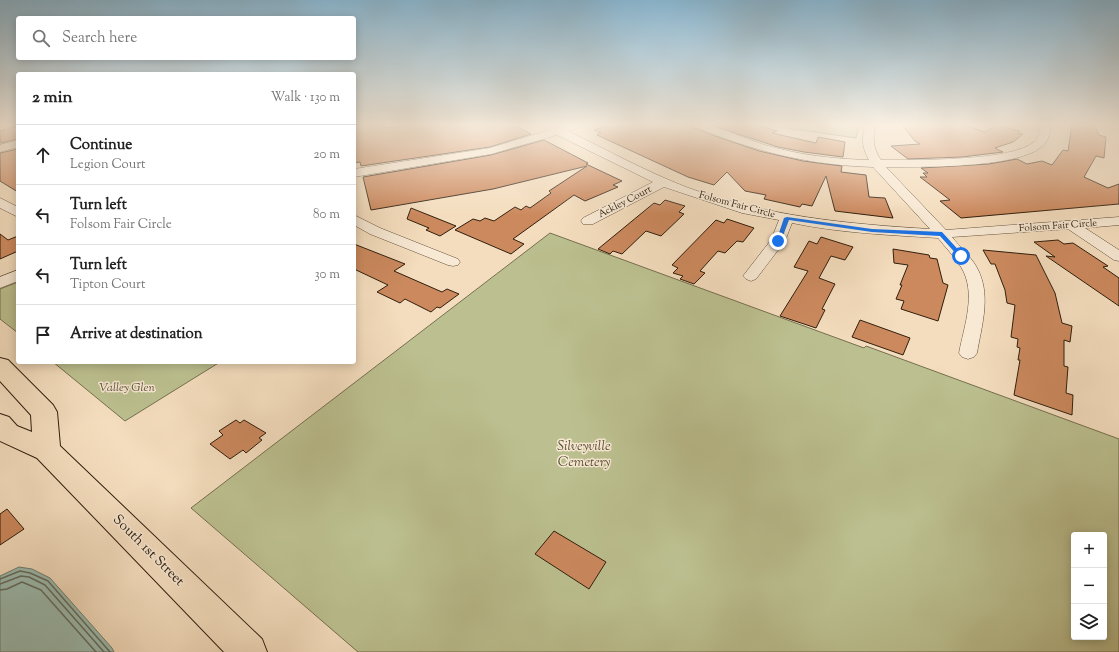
<!DOCTYPE html>
<meta charset="utf-8">
<style>
:root{--surface:#fff;--page:#f2f2f2;--text:#222;--muted:#767676;--line:#e0e0e0}
body{margin:0;font-family:"Sorts Mill Goudy",serif;background:var(--page);color:var(--text)}
.controls{position:absolute;right:12px;bottom:12px;display:grid;overflow:hidden;border-radius:4px;box-shadow:0 2px 10px #0003}
.controls button{width:36px;height:36px;display:grid;place-items:center;padding:0;border:0;border-bottom:1px solid var(--line);background:var(--surface);color:var(--text);font:20px sans-serif}
.stop{position:absolute;width:12px;height:12px;margin:-9px;border:3px solid #1a73e8;border-radius:50%;background:#fff}
.stop.end{background:#1a73e8;border-color:#fff;box-shadow:0 1px 4px #0008}
.list{margin:0;padding:0;list-style:none}
h2{display:flex;justify-content:space-between;align-items:center;height:52px;margin:0;padding:0 16px;font-size:17px}
h2 small{font-size:13px;font-weight:400;color:var(--muted)}
.list li{display:grid;grid-template-columns:26px 1fr auto;gap:12px;align-items:center;box-sizing:border-box;height:60px;padding:0 16px;border-top:1px solid var(--line)}
.list b{display:block;font-size:15px;white-space:nowrap}
.list p{margin:0;font-size:13px;white-space:nowrap;color:var(--muted)}
.list em{font-size:13px;font-style:normal;color:var(--muted)}
.icon{flex:none;width:22px;height:22px;fill:none;stroke:currentColor;stroke-width:2;stroke-linecap:round;stroke-linejoin:round}
.map{position:relative;flex:none;width:1119px;height:652px;overflow:hidden}
.search{position:absolute;background:var(--surface);box-shadow:0 2px 10px #0003;left:16px;top:16px;width:340px;height:44px;display:flex;align-items:center;gap:10px;box-sizing:border-box;padding:0 14px;border-radius:4px;color:var(--muted);font-size:15px}
.panel{position:absolute;background:var(--surface);box-shadow:0 2px 10px #0003;left:16px;top:72px;width:340px;height:292px;border-radius:4px}
.map>svg:first-child{display:block}
</style>
<div class="map">
<svg width="1119" height="652" viewBox="0 0 1119 652">
<rect width="100%" height="100%" fill="#f4ddbe"/>
<filter id="stains"><feTurbulence type="fractalNoise" baseFrequency=".005" numOctaves="4"/><feColorMatrix values="0 0 0 0 .2 0 0 0 0 .09 0 0 0 0 .02 0 0 0 .5 -.17"/></filter>
<radialGradient id="worn" r=".72"><stop offset=".6" stop-color="#630" stop-opacity="0"/><stop offset="1" stop-color="#630" stop-opacity=".3"/></radialGradient>
<path fill="#bcc090" stroke="#756f4e" fill-rule="evenodd" d="M773,124H859L856,138L787,128Z
M550,233L864,348L866,346L1119,439V652H358L191,508ZM1074,535H1104V637H1074Z
M18,282V333L0,319V289Z
M53,362H220L125,421Z"/>
<path fill="#9cbcb1" stroke="#707d6f" d="M19,567L32,569L50,578L112,648L114,652H0V576Z"/>
<g fill="none" stroke-linecap="round" stroke-linejoin="round">
<path stroke="#656d5f" stroke-width="1.5" d="M0,579L20,571L30,573L48,581L110,652
M0,584L21,576L29,577L45,585L104,652
M0,590L7,589L22,582L41,590L96,652"/>
</g>
<path fill="#cc895e" stroke="#2e1e0d" d="M354,124H384L385,128L426,124H512L531,134L490,147L361,166L360,162L354,163Z
M611,124H691L692,127L715,136L759,151L803,161L842,166L841,172L866,175L869,197L885,198L893,218L835,211L826,176L812,206L802,204L800,207L764,199L766,195L745,191L727,172L714,185L688,177L597,135L601,133L594,130Z
M707,124H753L777,131L772,133L816,143L818,137L845,142L843,157L804,152L778,147Z
M901,124H963L985,132L996,125L1020,131L1018,133L1023,134L1013,142L995,148L1003,152L962,157L908,159L891,146L920,144L915,141Z
M1072,124H1094L1099,135L1106,137L1104,158L1096,156L1084,177L1108,188L1119,184V204L961,218L940,201L950,200L920,177H927L923,173H928L921,168L989,164L1017,159L1027,164L1042,161L1052,165L1063,150L1068,151Z
M18,126V139L0,143V131Z
M544,140L588,163L586,164L622,181L613,185L618,187L585,201L574,195L513,239L524,244L511,254L455,230L473,219L480,221L485,218L494,221L515,207L521,210L526,206L530,208L551,193L549,191L587,166L493,189L371,210L363,177L491,155Z
M18,149V192L0,181V153Z
M665,200L685,206L679,212L684,214L661,236L646,231L622,254L613,251L610,254L598,249L654,203L660,205Z
M411,208L456,226L440,236L426,230L429,228L407,219Z
M727,219L754,228L743,242L737,241L725,253L718,251L700,271L705,273L694,284L680,279L683,276L673,273L678,268L672,265L716,220L724,223Z
M0,234L8,240L18,236V251L0,259Z
M821,237L853,247L845,260L831,256L819,278L835,284L822,309L825,310L816,328L780,316L808,271L794,267L809,241L817,244Z
M1058,240L1064,244L1073,243L1108,266L1103,267L1119,278V306L1046,256L1055,257L1034,242Z
M354,244L405,264L394,271L442,292L447,289L459,294L440,308L437,307L431,312L405,299L400,303L377,292L388,285L354,269Z
M893,249L929,255L930,258L937,259L943,283L948,285L938,321L901,309L904,301L896,299L902,285H900L908,265L894,263Z
M983,250L1036,255L1055,293L1062,323L1072,326L1070,342L1064,340V366L1068,367L1066,393L1073,395L1072,415L1014,395L1020,360H1018L1020,348L1017,347L1018,339L1011,337L1015,305L1007,303L1005,290L995,264H991Z
M860,320L910,338L903,355L852,337Z
M236,420L240,423L244,420L266,433L259,438L262,440L246,453L243,450L230,459L210,444L223,435L219,431Z
M7,509L24,529L0,545V514Z
M554,531L606,562L589,589L535,554Z"/>
<g fill="none" stroke-linecap="round" stroke-linejoin="round">
<defs>
<path id="street" d="M539,124H552L559,127L570,124H586L585,126L568,131C607,150 645,171 686,187C764,216 847,224 930,229L873,167C808,165 753,151 693,126L692,124C715,123 742,138 765,145C799,155 834,159 869,160C862,148 861,137 866,124H876C872,137 873,149 881,160C912,160 1014,162 1035,141C1040,137 1040,130 1040,124H1050C1051,134 1048,142 1040,148C1014,168 921,167 886,167L946,230L1119,217V225L1085,228L1119,250V261L1114,260L1068,229L952,237C960,247 970,256 976,266C992,293 982,324 977,353L974,357L968,359L962,357L959,353C964,326 977,293 961,267C955,257 945,247 938,238C889,235 840,233 792,223L785,241L756,279L751,281L746,279L743,276L771,240L779,220L742,213L664,187L593,224H583L581,221L583,218L653,182L557,135L491,154L354,177V169L490,148L549,130Z
M18,140V147L0,152V145Z
M0,198L18,207V217L0,208Z
M354,215L380,228L458,259L460,262L458,265L453,266L448,265L370,234L354,225Z
M18,270V281L0,288V277Z"/>
<path id="primary" d="M0,358L8,360L53,405L57,412L60,446L262,639L267,652H224L37,458L0,441V414L9,417L17,426L32,432L31,415L0,381Z"/>
</defs>
<use href="#street" stroke="#604e39" stroke-width="1"/>
<use href="#primary" stroke="#2e1e0d" stroke-width="2"/>
<use href="#street" fill="#f8e9d5" fill-rule="evenodd"/>
<use href="#primary" fill="#f4ddbe" fill-rule="evenodd"/>
</g>
<linearGradient id="sky" x2="0" y2="1"><stop stop-color="#89b7d2"/><stop offset="0.58" stop-color="#faf0e2"/><stop offset="1" stop-color="#faf0e2" stop-opacity="0"/></linearGradient>
<rect width="1119" height="215" fill="url(#sky)"/>
<path fill="#1a73e8" d="M787,217L872,229L942,232L964,256L959,257L940,236L872,232L789,220L781,241L776,242L784,218Z"/>
<g text-anchor="middle" dominant-baseline="central" stroke-width="3" stroke-linejoin="round" paint-order="stroke">
<g font-size="10" fill="#2e1e0d" stroke="#f8e9d5">
<text transform="translate(625 202) rotate(-27)">Ackley Court</text>
<text transform="translate(737 205) rotate(15)">Folsom Fair Circle</text>
<text transform="translate(1058 226) rotate(-4)">Folsom Fair Circle</text>
</g>
<g font-size="12" font-style="italic" fill="#594f34" stroke="#f8e9d5">
<text x="127" y="388">Valley Glen</text>
</g>
<g font-size="14" font-style="italic" fill="#594f34" stroke="#f8e9d5">
<text x="584" y="447">Silveyville<tspan x="584" dy="16">Cemetery</tspan></text>
</g>
<g font-size="14" fill="#2e1e0d" stroke="#f8e9d5">
<text transform="translate(148 551) rotate(45)">South 1st Street</text>
</g>
</g>
<rect width="100%" height="100%" filter="url(#stains)"/>
<rect width="100%" height="100%" fill="url(#worn)"/>
</svg>
<div class="controls">
<button>+</button>
<button>−</button>
<button><svg class="icon" aria-label="layers" viewBox="0 0 24 24"><path d="M12 4l9 5-9 5-9-5zM3 14l9 5 9-5"/></svg></button>
</div>
<div class="stop" style="left:961px;top:256px"></div>
<div class="stop end" style="left:778px;top:241px"></div>
<div class="search"><svg class="icon" aria-label="search" viewBox="0 0 24 24"><circle cx="10" cy="10" r="6"/><path d="M15 15l6 6"/></svg>Search here</div>
<section class="panel">
<h2>2 min<small>Walk · 130 m</small></h2>
<ul class="list">
<li><svg class="icon" aria-label="ahead" viewBox="0 0 24 24"><path d="M12 20V5M6 11l6-6 6 6"/></svg><div><b>Continue</b><p>Legion Court</p></div><em>20 m</em></li>
<li><svg class="icon" aria-label="left" viewBox="0 0 24 24"><path d="M17 20v-9H6M10 6l-5 5 5 5"/></svg><div><b>Turn left</b><p>Folsom Fair Circle</p></div><em>80 m</em></li>
<li><svg class="icon" aria-label="left" viewBox="0 0 24 24"><path d="M17 20v-9H6M10 6l-5 5 5 5"/></svg><div><b>Turn left</b><p>Tipton Court</p></div><em>30 m</em></li>
<li><svg class="icon" aria-label="arrive" viewBox="0 0 24 24"><path d="M6 21V4h12l-3 4 3 4H6"/></svg><div><b>Arrive at destination</b></div></li>
</ul>
</section>
</div>
